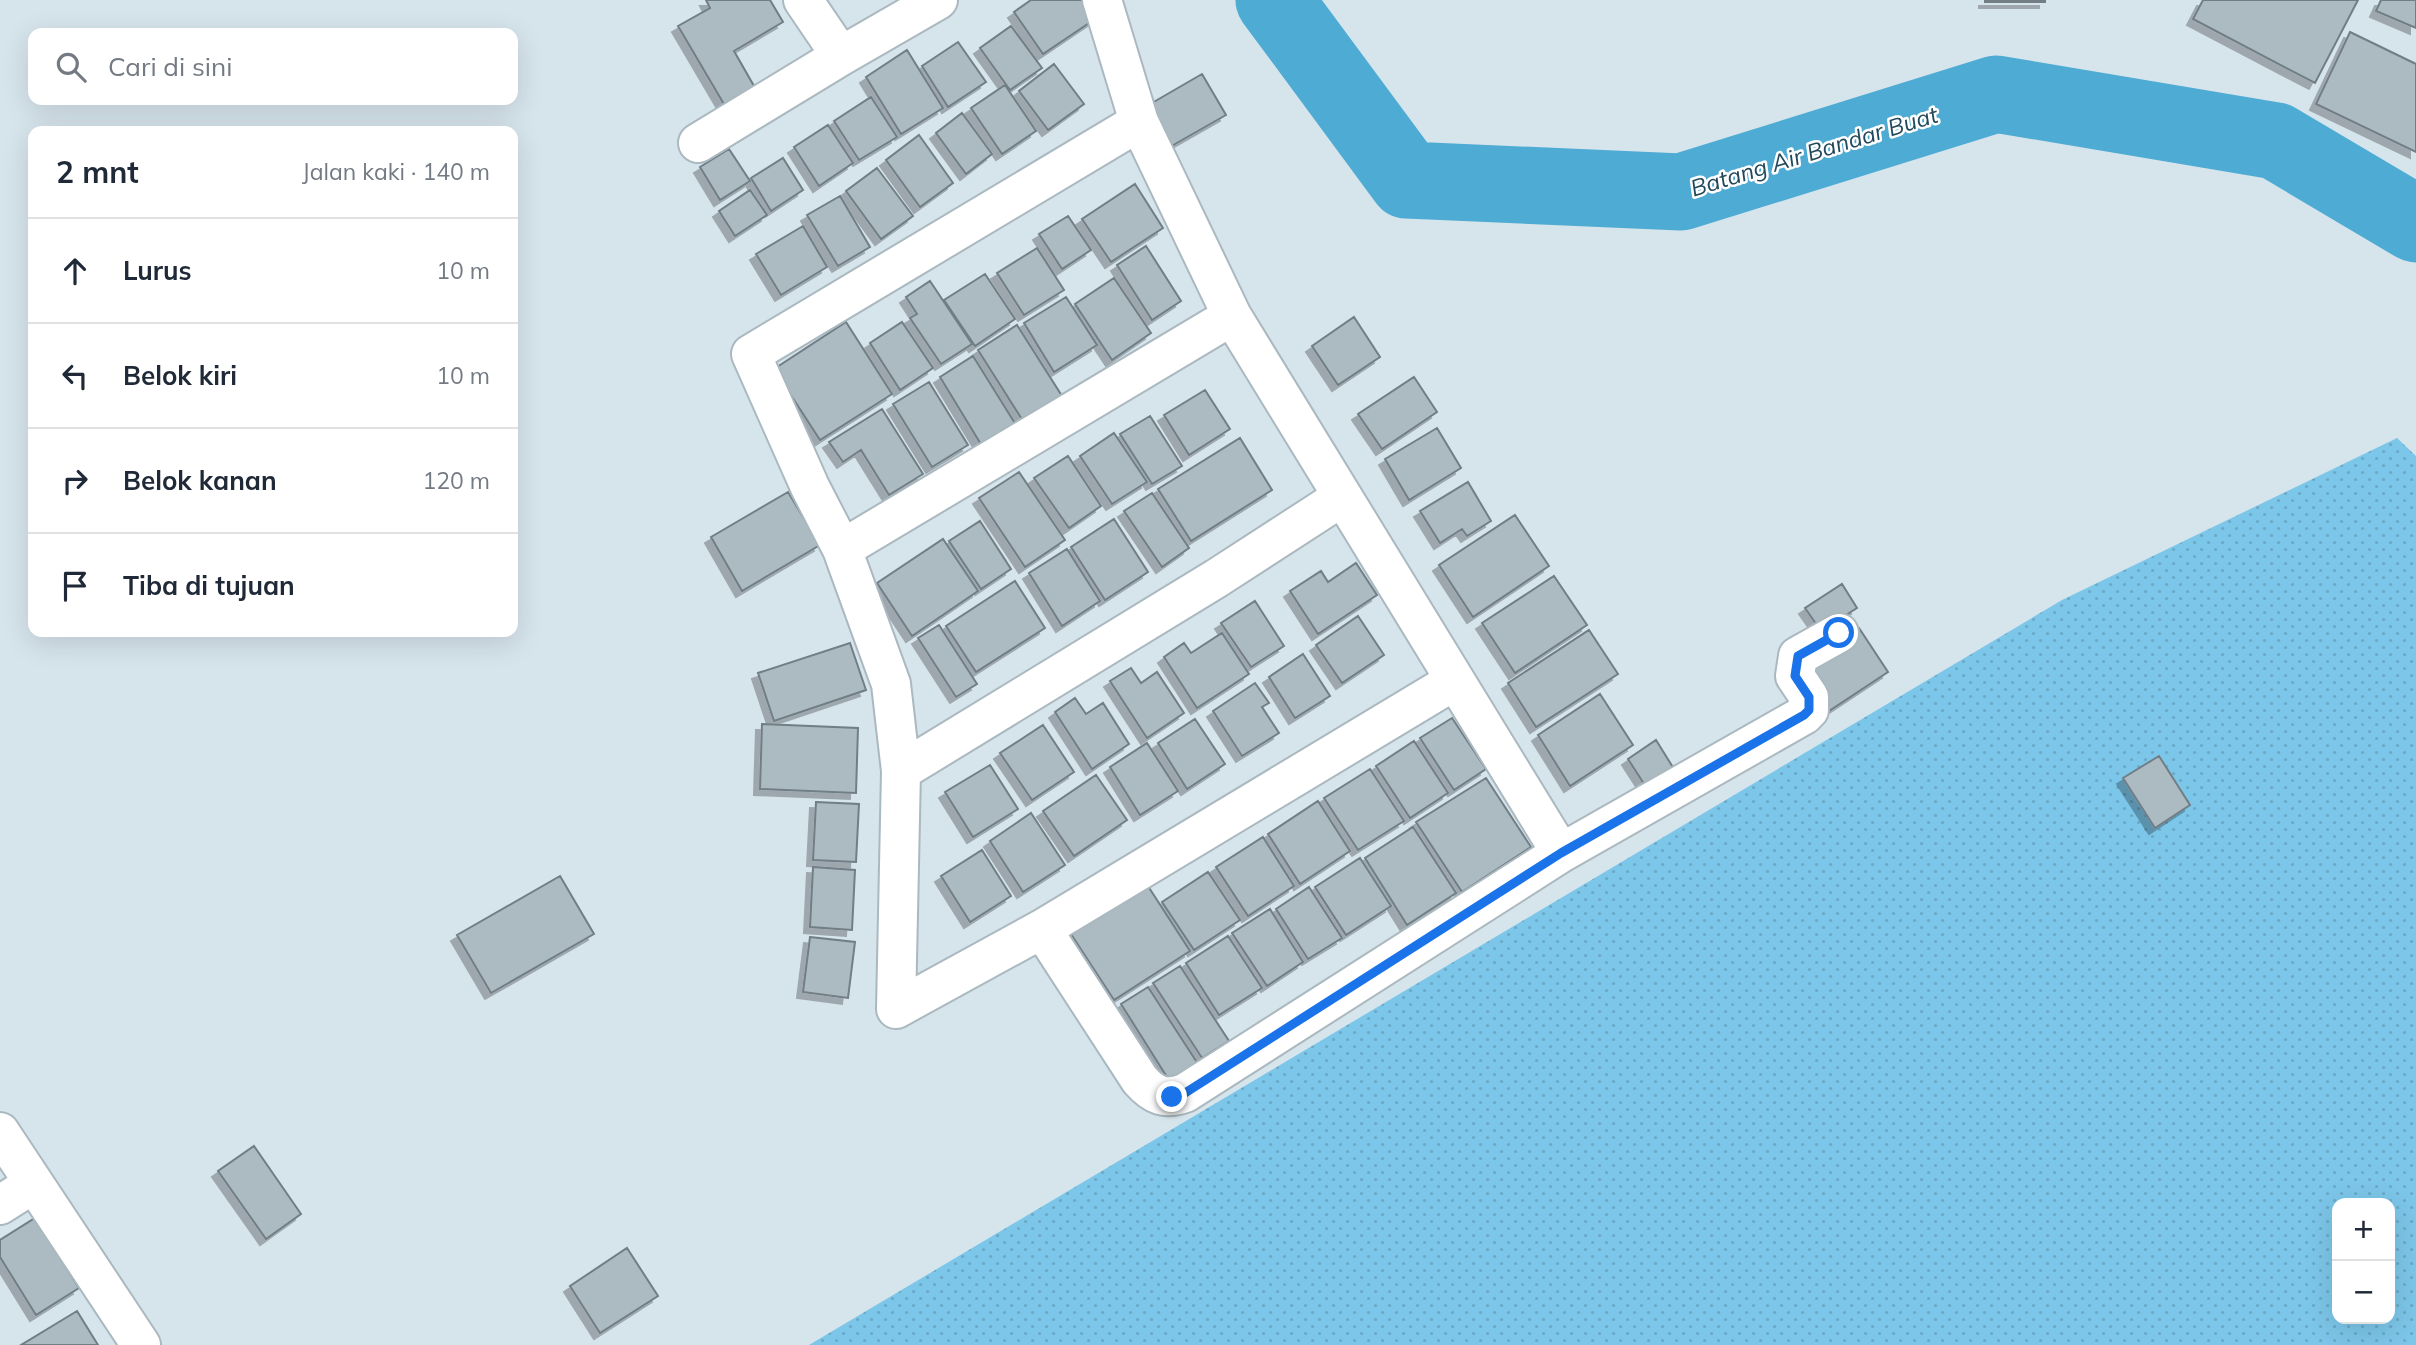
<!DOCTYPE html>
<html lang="id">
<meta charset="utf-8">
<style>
:root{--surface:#fff;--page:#f6f6f7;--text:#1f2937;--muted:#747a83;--line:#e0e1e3}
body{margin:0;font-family:Mulish,sans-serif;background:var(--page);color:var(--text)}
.controls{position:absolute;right:21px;bottom:21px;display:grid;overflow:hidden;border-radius:14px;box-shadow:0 7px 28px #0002}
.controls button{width:63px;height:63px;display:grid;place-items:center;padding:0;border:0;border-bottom:2px solid var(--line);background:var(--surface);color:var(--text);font:35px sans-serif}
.stop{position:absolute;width:21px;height:21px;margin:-16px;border:5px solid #1a73e8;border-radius:50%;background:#fff}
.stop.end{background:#1a73e8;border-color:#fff;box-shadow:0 2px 7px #0008}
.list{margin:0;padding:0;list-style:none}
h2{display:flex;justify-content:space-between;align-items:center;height:91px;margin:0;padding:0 28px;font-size:30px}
h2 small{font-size:23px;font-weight:400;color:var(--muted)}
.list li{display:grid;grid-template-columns:46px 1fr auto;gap:21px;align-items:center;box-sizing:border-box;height:105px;padding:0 28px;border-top:2px solid var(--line)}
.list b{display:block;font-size:26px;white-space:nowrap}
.list em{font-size:23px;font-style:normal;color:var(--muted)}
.icon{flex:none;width:38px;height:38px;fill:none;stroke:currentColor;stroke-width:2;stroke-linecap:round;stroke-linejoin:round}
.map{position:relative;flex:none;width:2416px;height:1345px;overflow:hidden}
.search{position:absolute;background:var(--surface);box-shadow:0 7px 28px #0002;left:28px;top:28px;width:490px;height:77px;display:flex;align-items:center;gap:18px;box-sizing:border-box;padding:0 24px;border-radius:14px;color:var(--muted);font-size:26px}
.panel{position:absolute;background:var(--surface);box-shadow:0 7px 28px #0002;left:28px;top:126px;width:490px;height:511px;border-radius:14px}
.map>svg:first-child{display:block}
</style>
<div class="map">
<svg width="2416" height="1345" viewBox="0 0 2416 1345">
<defs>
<pattern id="grass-dots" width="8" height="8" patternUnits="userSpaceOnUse" patternTransform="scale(1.75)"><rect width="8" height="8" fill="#7cc6e9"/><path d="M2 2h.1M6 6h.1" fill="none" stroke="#6aaac7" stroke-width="1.8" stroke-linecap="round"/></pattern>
<filter id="shadow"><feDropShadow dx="-6" dy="6" stdDeviation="0" flood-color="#0004"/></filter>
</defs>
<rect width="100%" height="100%" fill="#d6e4ec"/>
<path fill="url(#grass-dots)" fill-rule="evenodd" d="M2397,438L2416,456V1345H809L2062,600ZM2337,1203H2390V1319H2337Z"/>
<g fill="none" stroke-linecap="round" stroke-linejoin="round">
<path stroke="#4eabd4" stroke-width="77" d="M1274,0L1407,180L1681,192L1996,94L2276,141L2416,224"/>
</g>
<path fill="#acbac2" stroke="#717e85" stroke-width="2" filter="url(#shadow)" d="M706,0H770L783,22L734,51L758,93L728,111L678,26L710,8Z
M1031,0H1082L1095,19L1043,54L1014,12Z
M1985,0H2045V2H1985Z
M2203,0H2358L2315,83L2193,19Z
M2381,0H2416V28L2376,11Z
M1011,26L1042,68L1010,90L980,48Z
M2350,32L2416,64V152L2316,104Z
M958,42L986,82L948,107L922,66Z
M907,50L943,108L901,134L866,77Z
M1054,64L1084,104L1048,130L1019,91Z
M1202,74L1226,115L1168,148L1145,107Z
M1005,85L1036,131L1002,154L971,108Z
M871,97L897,137L859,160L834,121Z
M962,113L992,154L966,174L936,133Z
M828,125L853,163L819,186L794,147Z
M919,135L953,183L920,207L886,160Z
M729,149L750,181L720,200L700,167Z
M783,158L803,190L771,211L751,178Z
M877,168L913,216L881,239L846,191Z
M1135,184L1163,228L1111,262L1082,219Z
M750,190L767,215L735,236L719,211Z
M840,196L870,247L838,266L807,215Z
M1068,216L1091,250L1062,269L1039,234Z
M803,226L827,267L781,295L756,254Z
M1146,246L1181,301L1152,320L1117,265Z
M1037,248L1064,290L1024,315L997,273Z
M985,274L1015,319L975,346L944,300Z
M1114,278L1151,333L1112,360L1075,304Z
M930,281L972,344L941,364L910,318L917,314L906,297Z
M1066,297L1097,345L1054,372L1024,323Z
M1354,317L1380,357L1338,385L1312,346Z
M846,322L892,394L820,440L774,369Z
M902,322L933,368L900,390L870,343Z
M1017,325L1062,396L1023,421L978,350Z
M973,356L1016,425L982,446L940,377Z
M1414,377L1437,412L1382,449L1358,414Z
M929,382L968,445L932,467L893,404Z
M1205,390L1230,429L1189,455L1164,415Z
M882,409L923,474L889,495L861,450L843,462L829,442Z
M1150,416L1182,466L1152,484L1120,434Z
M1437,428L1461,468L1409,500L1385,459Z
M1114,433L1147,482L1112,504L1080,456Z
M1240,438L1272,490L1191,541L1158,489Z
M1068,456L1101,506L1069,528L1034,478Z
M1019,472L1065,540L1025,567L979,498Z
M1468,482L1491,521L1467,536L1462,529L1440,543L1420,511Z
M788,492L820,545L742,591L711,537Z
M1152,493L1189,548L1162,567L1124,511Z
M1515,515L1549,566L1473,617L1439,565Z
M1114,519L1148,572L1105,600L1071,547Z
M980,521L1011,569L981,589L949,541Z
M943,539L978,591L912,636L877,583Z
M1067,549L1100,601L1062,626L1029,573Z
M1356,563L1377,595L1318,634L1290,591L1321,571L1328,582Z
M1554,576L1587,625L1515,673L1482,623Z
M1015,581L1045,628L976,672L946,626Z
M1842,584L1857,608L1821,631L1805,608Z
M1255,601L1284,646L1251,667L1221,623Z
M1358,616L1384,655L1342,683L1316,645Z
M939,625L977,684L956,697L918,638Z
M1859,628L1888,672L1829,711L1799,666Z
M1589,630L1618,674L1536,727L1508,683Z
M1222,633L1249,674L1197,708L1164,657L1184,643L1191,653Z
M850,643L866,690L774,721L758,673Z
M1303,654L1330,696L1295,718L1269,677Z
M1131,668L1141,683L1157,672L1184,713L1147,738L1110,681Z
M1255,683L1269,703L1262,707L1279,733L1242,756L1213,711Z
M1600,694L1633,745L1570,786L1538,735Z
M1075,698L1086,714L1103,703L1129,744L1092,769L1055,712Z
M1452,718L1486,769L1454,790L1420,738Z
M1195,719L1225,764L1187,789L1158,743Z
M762,724L858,728L856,793L760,789Z
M1043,725L1074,772L1032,800L1000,753Z
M1656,740L1674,769L1646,787L1628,759Z
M1414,741L1448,793L1410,818L1376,766Z
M1147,743L1178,791L1140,815L1110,767Z
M2159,756L2190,805L2155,828L2123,778Z
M990,765L1018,809L973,837L945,792Z
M1370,769L1404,821L1358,850L1324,798Z
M1096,775L1127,820L1074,856L1043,811Z
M1486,778L1531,847L1462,892L1416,822Z
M1318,801L1350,851L1300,884L1268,834Z
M816,802L859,804L856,862L813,860Z
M1031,813L1065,865L1023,892L990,841Z
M1413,827L1456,893L1407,925L1365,858Z
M1263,837L1294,886L1248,916L1216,867Z
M982,850L1011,896L970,922L941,876Z
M1360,858L1391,906L1346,935L1315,887Z
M813,867L855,870L852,930L810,927Z
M1208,872L1240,920L1194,950L1162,902Z
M560,876L594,934L491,993L457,935Z
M1146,883L1190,951L1114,1000L1069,931Z
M1309,887L1342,938L1308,959L1276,909Z
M1270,909L1303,962L1267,986L1232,933Z
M1228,936L1262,988L1219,1015L1186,963Z
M810,937L855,942L848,998L803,992Z
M1180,966L1229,1041L1202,1058L1153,983Z
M1148,987L1200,1067L1172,1085L1121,1004Z
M254,1146L301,1214L266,1239L218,1171Z
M35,1218L79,1288L36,1315L0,1257V1240Z
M627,1248L658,1296L600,1333L570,1286Z
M77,1311L98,1345H21Z"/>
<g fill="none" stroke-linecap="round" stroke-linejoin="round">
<defs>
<path id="minor" d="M1102,0L1139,122L1232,316L1561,853
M841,56L938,0
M1139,122L751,354L810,487L842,549L891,684L901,771L896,1009L1042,929L1454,681
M698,143L841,56L803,0
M842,549L1232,316
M901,771L1217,578L1342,497
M1042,929L1140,1080C1154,1096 1165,1100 1185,1093L1561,853L1804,715L1809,710V697L1795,676L1798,656L1839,633
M0,1132L141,1345
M0,1205L33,1184"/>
</defs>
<use href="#minor" stroke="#aab8bf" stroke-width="42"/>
<use href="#minor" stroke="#fff" stroke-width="38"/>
</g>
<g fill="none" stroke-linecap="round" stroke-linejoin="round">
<path stroke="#1a73e8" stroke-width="9" d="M1172,1097L1185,1093L1561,853L1804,715L1809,710V697L1795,676L1798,656L1839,633"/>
</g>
<g text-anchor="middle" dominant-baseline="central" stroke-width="5" stroke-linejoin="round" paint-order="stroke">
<g font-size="23" font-style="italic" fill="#22495b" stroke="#fff">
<text transform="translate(1814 151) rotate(-17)">Batang Air Bandar Buat</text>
</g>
</g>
</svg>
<div class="controls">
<button>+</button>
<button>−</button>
</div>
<div class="stop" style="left:1839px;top:633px"></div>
<div class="stop end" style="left:1172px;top:1097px"></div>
<div class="search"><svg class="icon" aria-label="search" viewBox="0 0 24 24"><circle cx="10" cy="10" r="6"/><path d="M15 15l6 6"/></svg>Cari di sini</div>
<section class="panel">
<h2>2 mnt<small>Jalan kaki · 140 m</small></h2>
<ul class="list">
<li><svg class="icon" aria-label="ahead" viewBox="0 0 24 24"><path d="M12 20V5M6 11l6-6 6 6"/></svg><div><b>Lurus</b></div><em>10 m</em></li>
<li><svg class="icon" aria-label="left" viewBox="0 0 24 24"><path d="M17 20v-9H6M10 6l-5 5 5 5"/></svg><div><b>Belok kiri</b></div><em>10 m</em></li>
<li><svg class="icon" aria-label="right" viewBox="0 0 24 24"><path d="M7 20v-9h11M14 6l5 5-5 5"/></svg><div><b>Belok kanan</b></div><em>120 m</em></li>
<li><svg class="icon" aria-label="arrive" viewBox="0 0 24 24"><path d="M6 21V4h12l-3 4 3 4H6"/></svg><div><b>Tiba di tujuan</b></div></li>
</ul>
</section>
</div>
